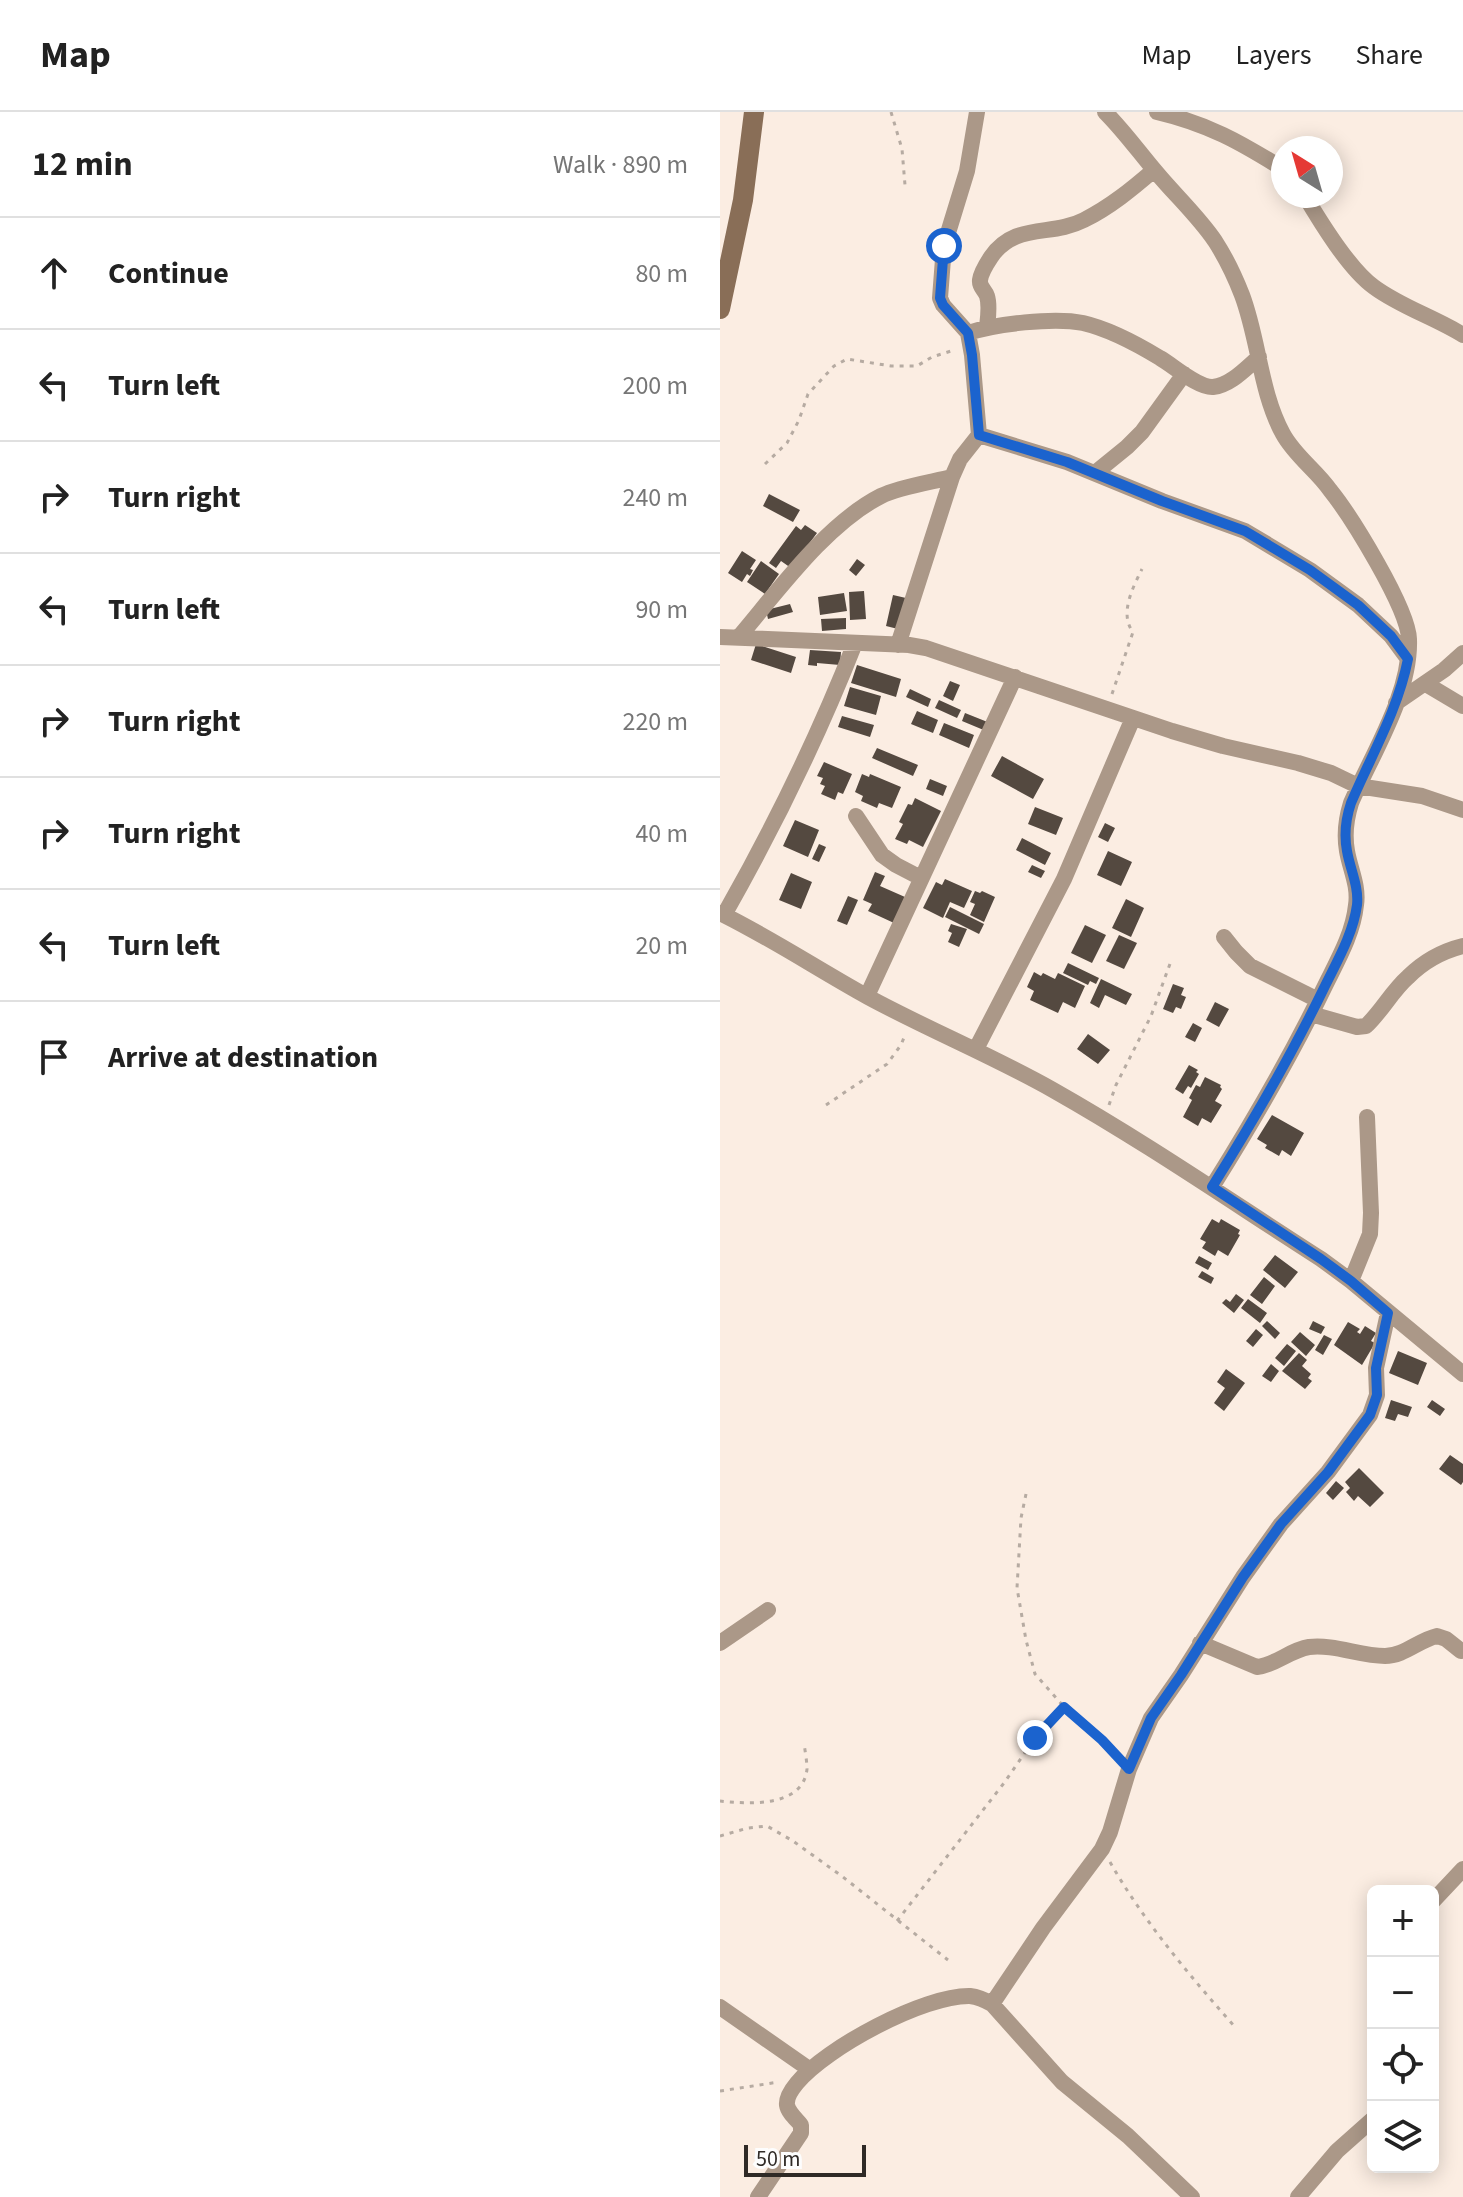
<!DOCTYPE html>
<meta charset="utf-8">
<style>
:root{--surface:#fff;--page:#f6f6f6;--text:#222;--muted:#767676;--line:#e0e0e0}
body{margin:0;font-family:"Source Sans 3",sans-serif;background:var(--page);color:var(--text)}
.controls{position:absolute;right:24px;bottom:24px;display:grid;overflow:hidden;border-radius:12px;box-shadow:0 4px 20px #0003}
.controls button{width:72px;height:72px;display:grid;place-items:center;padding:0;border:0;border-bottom:2px solid var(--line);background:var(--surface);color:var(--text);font:40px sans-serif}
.compass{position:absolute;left:551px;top:24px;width:72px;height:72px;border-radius:50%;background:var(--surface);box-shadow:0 4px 20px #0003;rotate:323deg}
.scale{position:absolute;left:24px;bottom:20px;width:122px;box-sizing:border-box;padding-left:8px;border:4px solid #2f2a26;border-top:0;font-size:22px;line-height:28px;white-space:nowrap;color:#2f2a26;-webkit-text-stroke:6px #fdfdfd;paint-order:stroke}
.stop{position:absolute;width:24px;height:24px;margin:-18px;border:6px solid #1b63ce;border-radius:50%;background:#fff}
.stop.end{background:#1b63ce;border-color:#fff;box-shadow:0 2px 8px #0008}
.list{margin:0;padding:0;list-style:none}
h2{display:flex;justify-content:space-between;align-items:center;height:104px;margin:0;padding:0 32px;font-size:34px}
h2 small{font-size:26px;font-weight:400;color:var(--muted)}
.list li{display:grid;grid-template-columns:52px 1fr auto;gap:24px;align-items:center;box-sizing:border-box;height:112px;padding:0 32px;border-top:2px solid var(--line)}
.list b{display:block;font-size:30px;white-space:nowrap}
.list em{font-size:26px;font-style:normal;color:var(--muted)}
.icon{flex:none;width:44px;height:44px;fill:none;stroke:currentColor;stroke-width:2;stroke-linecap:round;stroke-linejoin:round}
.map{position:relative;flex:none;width:743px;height:2085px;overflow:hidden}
header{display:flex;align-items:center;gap:48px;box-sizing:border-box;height:112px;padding:0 40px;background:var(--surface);border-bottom:2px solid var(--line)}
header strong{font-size:38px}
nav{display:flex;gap:44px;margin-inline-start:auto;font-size:28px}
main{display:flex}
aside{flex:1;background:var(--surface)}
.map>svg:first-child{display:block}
</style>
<header>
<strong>Map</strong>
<nav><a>Map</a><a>Layers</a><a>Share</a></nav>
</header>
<main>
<aside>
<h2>12 min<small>Walk · 890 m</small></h2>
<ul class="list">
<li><svg class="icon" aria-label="ahead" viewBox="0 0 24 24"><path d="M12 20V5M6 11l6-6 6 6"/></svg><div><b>Continue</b></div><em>80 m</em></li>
<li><svg class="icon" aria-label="left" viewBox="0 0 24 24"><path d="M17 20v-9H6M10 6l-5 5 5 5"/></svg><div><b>Turn left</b></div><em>200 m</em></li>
<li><svg class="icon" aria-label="right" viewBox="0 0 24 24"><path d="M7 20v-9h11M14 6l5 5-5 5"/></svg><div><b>Turn right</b></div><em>240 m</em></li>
<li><svg class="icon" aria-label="left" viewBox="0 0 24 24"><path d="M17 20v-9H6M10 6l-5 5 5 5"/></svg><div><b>Turn left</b></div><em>90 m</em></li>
<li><svg class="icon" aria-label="right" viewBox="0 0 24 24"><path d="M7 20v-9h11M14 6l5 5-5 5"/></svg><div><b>Turn right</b></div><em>220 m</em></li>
<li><svg class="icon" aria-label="right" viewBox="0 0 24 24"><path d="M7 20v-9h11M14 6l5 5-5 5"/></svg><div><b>Turn right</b></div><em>40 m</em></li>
<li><svg class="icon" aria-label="left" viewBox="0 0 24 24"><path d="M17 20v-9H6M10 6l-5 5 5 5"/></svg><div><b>Turn left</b></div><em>20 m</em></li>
<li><svg class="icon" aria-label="arrive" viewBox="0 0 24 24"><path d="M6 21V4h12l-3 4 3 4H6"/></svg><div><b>Arrive at destination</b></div></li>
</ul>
</aside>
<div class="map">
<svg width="743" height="2085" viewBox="0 0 743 2085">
<rect width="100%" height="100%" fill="#fbede2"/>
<path fill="#544940" d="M49,382L80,398L73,410L43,394Z
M85,413L97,421L71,456L61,449L56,456L49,451L76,414L81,418Z
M22,439L36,448L30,457L33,458L30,464L27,462L22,470L8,461Z
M137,447L145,453L136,464L129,458Z
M41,449L59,462L45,482L27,470Z
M144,479L146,507L130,508L129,480Z
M124,481L127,499L100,503L98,485Z
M173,483L186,486L178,517L166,514Z
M70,492L73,500L48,507L46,498Z
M126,506V517L102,519L101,507Z
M36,532L76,545L71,561L31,548Z
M90,538L121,540L120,553L97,551V554L88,553Z
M137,553L181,567L176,585L131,571Z
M230,569L240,573L233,589L223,584Z
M130,575L161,584L156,603L124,594Z
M190,577L211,587L208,595L186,585Z
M219,588L241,598L237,606L215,596Z
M197,599L218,608L213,621L191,612Z
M245,601L270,611L266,619L242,609Z
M122,604L154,613L150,625L118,615Z
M224,611L254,623L249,636L219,623Z
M157,636L198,653L193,664L152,646Z
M282,644L324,667L313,687L271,664Z
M104,650L132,662L123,682L118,680L115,688L101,682L105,674L100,672L103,666L97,664Z
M142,662L149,665L150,662L181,675L172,696L159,691L157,696L141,689L143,684L135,680Z
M210,667L227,674L223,684L206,677Z
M195,686L221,699L203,735L189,728L187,732L175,727L183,712L179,710L188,692L192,693Z
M315,695L343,706L336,723L308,712Z
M75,708L99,718L88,745L63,734Z
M385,711L395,716L388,730L378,725Z
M302,726L331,741L325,753L296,738Z
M99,732L106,735L99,750L92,747Z
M388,739L412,750L401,774L377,763Z
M312,753L325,759L321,766L308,760Z
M155,760L165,764L160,774L185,785L174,811L148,799L152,792L143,788Z
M71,761L92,770L81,797L59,788Z
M225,767L252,779L244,796L230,790L223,806L203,796L216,770L222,773Z
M255,779L260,781L262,779L275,785L264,810L250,803L255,792L250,790Z
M128,784L138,788L127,813L117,809Z
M406,787L424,796L411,825L392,816Z
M230,795L264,812L259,822L225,805Z
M231,812L247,817L239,835L228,830L232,821L228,819Z
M365,813L386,823L372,851L351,841Z
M399,823L417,831L404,857L386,849Z
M348,851L379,866L376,872L370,869L368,873L343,861Z
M314,860L321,864L323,861L335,867L338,861L365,874L355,896L343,890L338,901L310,888L314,879L307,875Z
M381,867L412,882L406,893L385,883L379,896L370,891Z
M453,872L464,876L461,883L466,885L461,897L456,895L453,901L443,897Z
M495,890L509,897L499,915L486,908Z
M473,911L482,916L475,930L465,925Z
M368,922L390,938L378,952L357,937Z
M469,953L478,958L476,960L479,962L471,976L468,974L463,982L455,977Z
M485,965L501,973L500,975L502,977L495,989L502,993L491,1011L482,1006L478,1014L463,1005L472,988L469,986L476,973L480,975Z
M552,1003L584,1021L571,1044L562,1038L559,1044L545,1036L547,1033L537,1027Z
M492,1107L499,1111L501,1107L520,1118L518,1122L520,1123L508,1144L498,1138L495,1144L482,1136L486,1130L480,1127Z
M555,1143L578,1160L565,1176L543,1158Z
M479,1144L492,1151L488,1158L475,1151Z
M482,1159L494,1166L491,1172L478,1165Z
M544,1165L555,1174L542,1192L530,1183Z
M516,1182L524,1188L514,1201L502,1191L506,1187L510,1190Z
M528,1187L547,1201L540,1211L521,1196Z
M547,1209L560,1221L555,1227L542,1214Z
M593,1209L605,1215L601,1222L589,1217Z
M628,1210L640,1217L637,1220L640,1222L645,1214L656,1221L651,1229L655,1231L642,1253L614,1233Z
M536,1217L543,1223L533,1235L526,1229Z
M580,1220L595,1233L586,1244L571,1230Z
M604,1223L612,1227L603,1243L595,1238Z
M567,1232L576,1239L564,1254L555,1246Z
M678,1239L707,1251L698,1273L669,1261Z
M579,1241L587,1248L582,1254L591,1262L588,1266L592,1269L585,1277L562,1259Z
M551,1252L559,1259L551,1270L542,1264Z
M506,1257L525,1271L504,1299L494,1291L505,1276L497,1270Z
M671,1288L692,1295L688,1305L678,1302L675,1309L665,1306Z
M712,1288L725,1297L720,1304L707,1295Z
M730,1343L743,1352V1370L741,1373L719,1357Z
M639,1356L664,1381L650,1395L638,1384L634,1389L626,1380L630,1376L625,1370Z
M616,1369L624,1376L613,1388L606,1381Z"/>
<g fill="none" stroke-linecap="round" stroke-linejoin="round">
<path stroke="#b6aba2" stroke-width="3" stroke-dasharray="4 6" stroke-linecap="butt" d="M171,0L182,37L185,73
M45,352L67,331L79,308L88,282L114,254L127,247L171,254H197L212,245L231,239L236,240
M392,582L413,520C399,502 413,475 422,457
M106,993L167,952L181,933L185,923
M389,993L396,973L431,904L451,849
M306,1382L301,1406L297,1476L306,1528L315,1562L344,1595L382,1628L398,1646
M0,1689C28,1692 83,1696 87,1657C87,1649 85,1639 84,1631
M0,1724L28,1716L47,1714L73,1729L123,1765L228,1848
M390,1750C424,1810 470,1864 515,1915
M177,1809L284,1671L315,1626L344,1595
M0,1979L59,1970"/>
<path stroke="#ab9888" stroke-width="16" d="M385,0C404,19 419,40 436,60C455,83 478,104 495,129C506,146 515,165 522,183C539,228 540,280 563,322C575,344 596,358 610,378C631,404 688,496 689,527C691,582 652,642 631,691C626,707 624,722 627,739C630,757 639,774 636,793C633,823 616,851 603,878C570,946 532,1011 492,1075
M437,0C488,12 520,30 563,57
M585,84C601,111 629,157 654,175C681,195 714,205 743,223
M267,215C268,206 270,193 267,184C265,178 259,175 260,168C261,160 267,151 271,145C295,110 331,125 364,108C390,95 412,77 434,58
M248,221C275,212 334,205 363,211C389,217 417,232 440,246C454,254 478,276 493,275C511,273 526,256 539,245
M259,323L347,350L442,389L525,419L590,458L638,493L671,524L688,547
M375,361L407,335L422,320L464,262
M0,525L189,533L206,536L452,619L503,634L578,651L611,661L638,674L702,684L743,698
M18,526C58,479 106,412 161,384C179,375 212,370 232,365
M178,533L232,365L240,347L259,323L252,243L248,221L223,193L220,186L224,134L247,59L257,0
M706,572L743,594
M676,591L724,558L743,541
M136,704L162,743L176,753L201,766
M0,801C51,826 99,858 148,885C209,918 273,944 333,978C425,1030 512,1090 601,1147L631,1169L743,1262
M4,803C54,715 98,625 135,531
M504,825L516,840L530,854L598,888
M147,884L295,565
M591,902L637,915L646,914C662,899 672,879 688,865C703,850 723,839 743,834
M256,937L344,767L413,606
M631,1169L650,1122L651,1101L647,1005
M0,1531L48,1498
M480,1531L537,1555C556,1553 570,1538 589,1535C614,1532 640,1544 665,1544C684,1544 699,1528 717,1524L726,1527L741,1539
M713,1789L743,1757
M272,1892L323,1816L382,1737L390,1720L409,1657L431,1606L461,1563L523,1465L561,1412L608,1360L650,1303L657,1283L656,1256L668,1201
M0,1895L89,1957
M38,2085L81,2021V2013C76,2007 68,2000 67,1993C66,1985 72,1977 77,1971C106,1936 204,1883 250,1884C258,1885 265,1888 272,1892L342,1970L408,2024L472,2085
M578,2085L617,2039L653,2007"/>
<path stroke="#896e57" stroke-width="20" d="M0,197L23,88L34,0"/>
</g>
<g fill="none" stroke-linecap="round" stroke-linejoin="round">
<path stroke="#1b63ce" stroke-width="10" d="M224,134L220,186L223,193L248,221L252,243L259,323L347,350L442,389L525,419L590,458L638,493L671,524L688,547C678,598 651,644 631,691C626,706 624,723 627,739C630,757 639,774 637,793C633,823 616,851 603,878C570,946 532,1011 492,1075L601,1147L631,1169L668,1201L656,1256L657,1283L650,1303L608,1360L561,1412L523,1465L461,1563L431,1606L409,1657L382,1628L344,1595L315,1626"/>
</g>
</svg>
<div class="controls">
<button>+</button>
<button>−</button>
<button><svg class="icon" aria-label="locate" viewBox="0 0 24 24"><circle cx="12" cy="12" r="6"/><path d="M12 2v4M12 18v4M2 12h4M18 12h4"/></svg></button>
<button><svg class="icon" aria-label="layers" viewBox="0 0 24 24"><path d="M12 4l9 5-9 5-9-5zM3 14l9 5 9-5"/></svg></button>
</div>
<svg class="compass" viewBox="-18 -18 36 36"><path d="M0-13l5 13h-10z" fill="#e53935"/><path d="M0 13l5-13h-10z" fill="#767676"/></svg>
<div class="scale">50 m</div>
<div class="stop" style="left:224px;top:134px"></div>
<div class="stop end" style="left:315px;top:1626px"></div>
</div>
</main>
